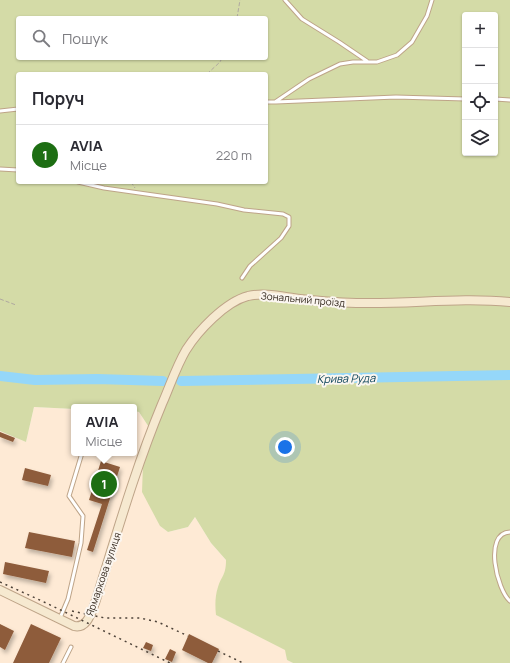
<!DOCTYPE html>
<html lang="uk">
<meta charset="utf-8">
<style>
:root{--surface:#fff;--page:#f7f7f7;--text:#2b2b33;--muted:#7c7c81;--line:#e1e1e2;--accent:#1d6e13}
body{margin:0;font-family:Manrope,sans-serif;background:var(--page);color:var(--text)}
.controls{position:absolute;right:12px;top:12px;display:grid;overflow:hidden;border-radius:4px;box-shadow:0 1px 3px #0004}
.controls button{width:36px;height:36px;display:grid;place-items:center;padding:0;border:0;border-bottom:1px solid var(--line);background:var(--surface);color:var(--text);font:20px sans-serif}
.you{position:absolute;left:285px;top:447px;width:14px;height:14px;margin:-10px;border:3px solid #fff;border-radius:50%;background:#1a73e8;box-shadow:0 0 0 6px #1a73e833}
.badge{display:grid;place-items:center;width:26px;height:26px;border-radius:50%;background:var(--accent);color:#fff;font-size:13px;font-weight:700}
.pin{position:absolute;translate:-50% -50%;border:2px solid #fff;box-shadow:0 1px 4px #0006}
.popup{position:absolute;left:71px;top:404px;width:66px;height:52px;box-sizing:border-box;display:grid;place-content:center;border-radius:4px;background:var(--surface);filter:drop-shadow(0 1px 3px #0005);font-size:13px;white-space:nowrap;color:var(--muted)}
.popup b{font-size:15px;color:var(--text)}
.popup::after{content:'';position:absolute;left:50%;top:100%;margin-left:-8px;border:8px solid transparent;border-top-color:var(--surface)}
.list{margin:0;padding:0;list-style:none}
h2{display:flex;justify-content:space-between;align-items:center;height:52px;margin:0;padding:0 16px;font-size:17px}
h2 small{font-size:13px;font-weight:400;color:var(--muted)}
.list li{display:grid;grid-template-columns:26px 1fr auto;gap:12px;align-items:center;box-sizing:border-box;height:60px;padding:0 16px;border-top:1px solid var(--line)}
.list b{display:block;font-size:15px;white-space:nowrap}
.list p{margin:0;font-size:13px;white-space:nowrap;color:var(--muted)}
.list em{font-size:13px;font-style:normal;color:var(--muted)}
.icon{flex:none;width:22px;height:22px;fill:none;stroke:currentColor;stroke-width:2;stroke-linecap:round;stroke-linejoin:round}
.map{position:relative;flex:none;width:510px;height:663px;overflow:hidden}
.search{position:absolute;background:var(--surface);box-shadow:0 1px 3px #0004;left:16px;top:16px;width:252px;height:44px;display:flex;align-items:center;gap:10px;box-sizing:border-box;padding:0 14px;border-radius:4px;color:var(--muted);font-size:15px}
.panel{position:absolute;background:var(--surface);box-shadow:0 1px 3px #0004;left:16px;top:72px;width:252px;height:112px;border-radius:4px}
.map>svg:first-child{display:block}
</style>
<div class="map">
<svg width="510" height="663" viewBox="0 0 510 663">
<defs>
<filter id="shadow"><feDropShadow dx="2" dy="3.5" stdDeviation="2" flood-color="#0004"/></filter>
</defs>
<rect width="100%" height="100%" fill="#fbf6f0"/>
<path fill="#feead5" d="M34,407L74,409V453H134V411L139,412L154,435L160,526L168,532L188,527L195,517L211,543L226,560V570L218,588L216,615L286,650L287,660L293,663H0V431L26,442Z"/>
<path fill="#d4dba7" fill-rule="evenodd" d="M0,0H510V663H293L287,660L285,650L216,615C215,606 215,596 218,587C222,575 226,575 226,560L211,543L195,517L188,527L168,532L160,526L142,492L143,464L154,435L139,412L134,411V407H74V409L34,407L26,442L0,431ZM465,15H495V153H465ZM18,18H266V58H18ZM18,74H266V182H18Z"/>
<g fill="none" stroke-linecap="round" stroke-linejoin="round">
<path stroke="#95d7f9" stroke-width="10" d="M0,376L35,380L97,379L163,381
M181,381L510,375"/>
</g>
<path fill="#8e5c3b" filter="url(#shadow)" d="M0,432L15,438L13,442L0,437Z
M101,461L120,467L93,552L87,550L102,504L89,500Z
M25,468L51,475L48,486L22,480Z
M29,532L75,541L72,557L25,548Z
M5,562L49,571L46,583L3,574Z
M0,624L14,631L5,650L0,647Z
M31,624L61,638L49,663H13Z
M189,634L219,649L212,663H208L182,650Z
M146,642L153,645L151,651L143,648Z
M170,649L176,652L172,662L165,659Z"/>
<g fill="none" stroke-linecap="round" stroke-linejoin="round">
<defs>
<path id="lane" d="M285,0L302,19L339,42L367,61
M495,99L510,100
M266,102H275L309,79L340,64L353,62H377L397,55L412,42L427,16L432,0
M276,102L396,97L465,99
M0,111L18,109
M0,169L18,170
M78,182L104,188L217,204L244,210L283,214L289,217V226L281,238L250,266L242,278
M510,532C483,533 497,590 510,601
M60,618L68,599L81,543L83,516L69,496L82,453
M63,663L71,647"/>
<path id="secondary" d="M0,590L74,626C87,629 91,613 95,603C116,536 135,469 162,404C170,386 176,367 186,350C198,331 225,302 248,296C265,292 283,297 300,299C320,301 341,303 362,303C411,304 461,297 510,302"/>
</defs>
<use href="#lane" stroke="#bea488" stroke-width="5"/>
<use href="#secondary" stroke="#bea488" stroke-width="10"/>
<path stroke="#afa8a0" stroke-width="1" stroke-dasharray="4 2" stroke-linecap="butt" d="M237,18L240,0
M207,74L220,62L222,58
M131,182L135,188
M0,299L16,305"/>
<use href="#lane" stroke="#fff" stroke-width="3"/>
<use href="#secondary" stroke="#f6e9d0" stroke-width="8"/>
<path stroke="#4d4238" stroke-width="1.5" stroke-dasharray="2 4" stroke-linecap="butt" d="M0,582L42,601L170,663
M72,611L105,618H140L158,622L188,636
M218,651L243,663"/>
</g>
<g text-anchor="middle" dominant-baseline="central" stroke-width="4" stroke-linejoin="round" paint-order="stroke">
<g font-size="10" fill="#32271c" stroke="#fbf6f0">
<text transform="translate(303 299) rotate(5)">Зональний проїзд</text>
<text transform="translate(103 574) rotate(-71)">Ярмаркова вулиця</text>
</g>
<g font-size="11" font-style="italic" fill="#043e55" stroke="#fbf6f0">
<text transform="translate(346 378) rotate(-1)">Крива Руда</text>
</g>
</g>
</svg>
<div class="controls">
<button>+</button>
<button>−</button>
<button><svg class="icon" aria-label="locate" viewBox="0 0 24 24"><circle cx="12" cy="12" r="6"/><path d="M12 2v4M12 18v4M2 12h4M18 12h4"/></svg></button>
<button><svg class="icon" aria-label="layers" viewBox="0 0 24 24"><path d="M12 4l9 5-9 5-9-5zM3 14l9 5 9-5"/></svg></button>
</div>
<div class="you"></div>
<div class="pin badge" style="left:104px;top:484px">1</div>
<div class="popup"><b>AVIA</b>Місце</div>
<div class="search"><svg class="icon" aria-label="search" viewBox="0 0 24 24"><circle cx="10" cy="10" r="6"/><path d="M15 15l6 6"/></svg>Пошук</div>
<section class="panel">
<h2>Поруч<small></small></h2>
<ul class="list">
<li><span class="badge">1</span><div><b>AVIA</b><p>Місце</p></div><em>220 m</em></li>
</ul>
</section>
</div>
